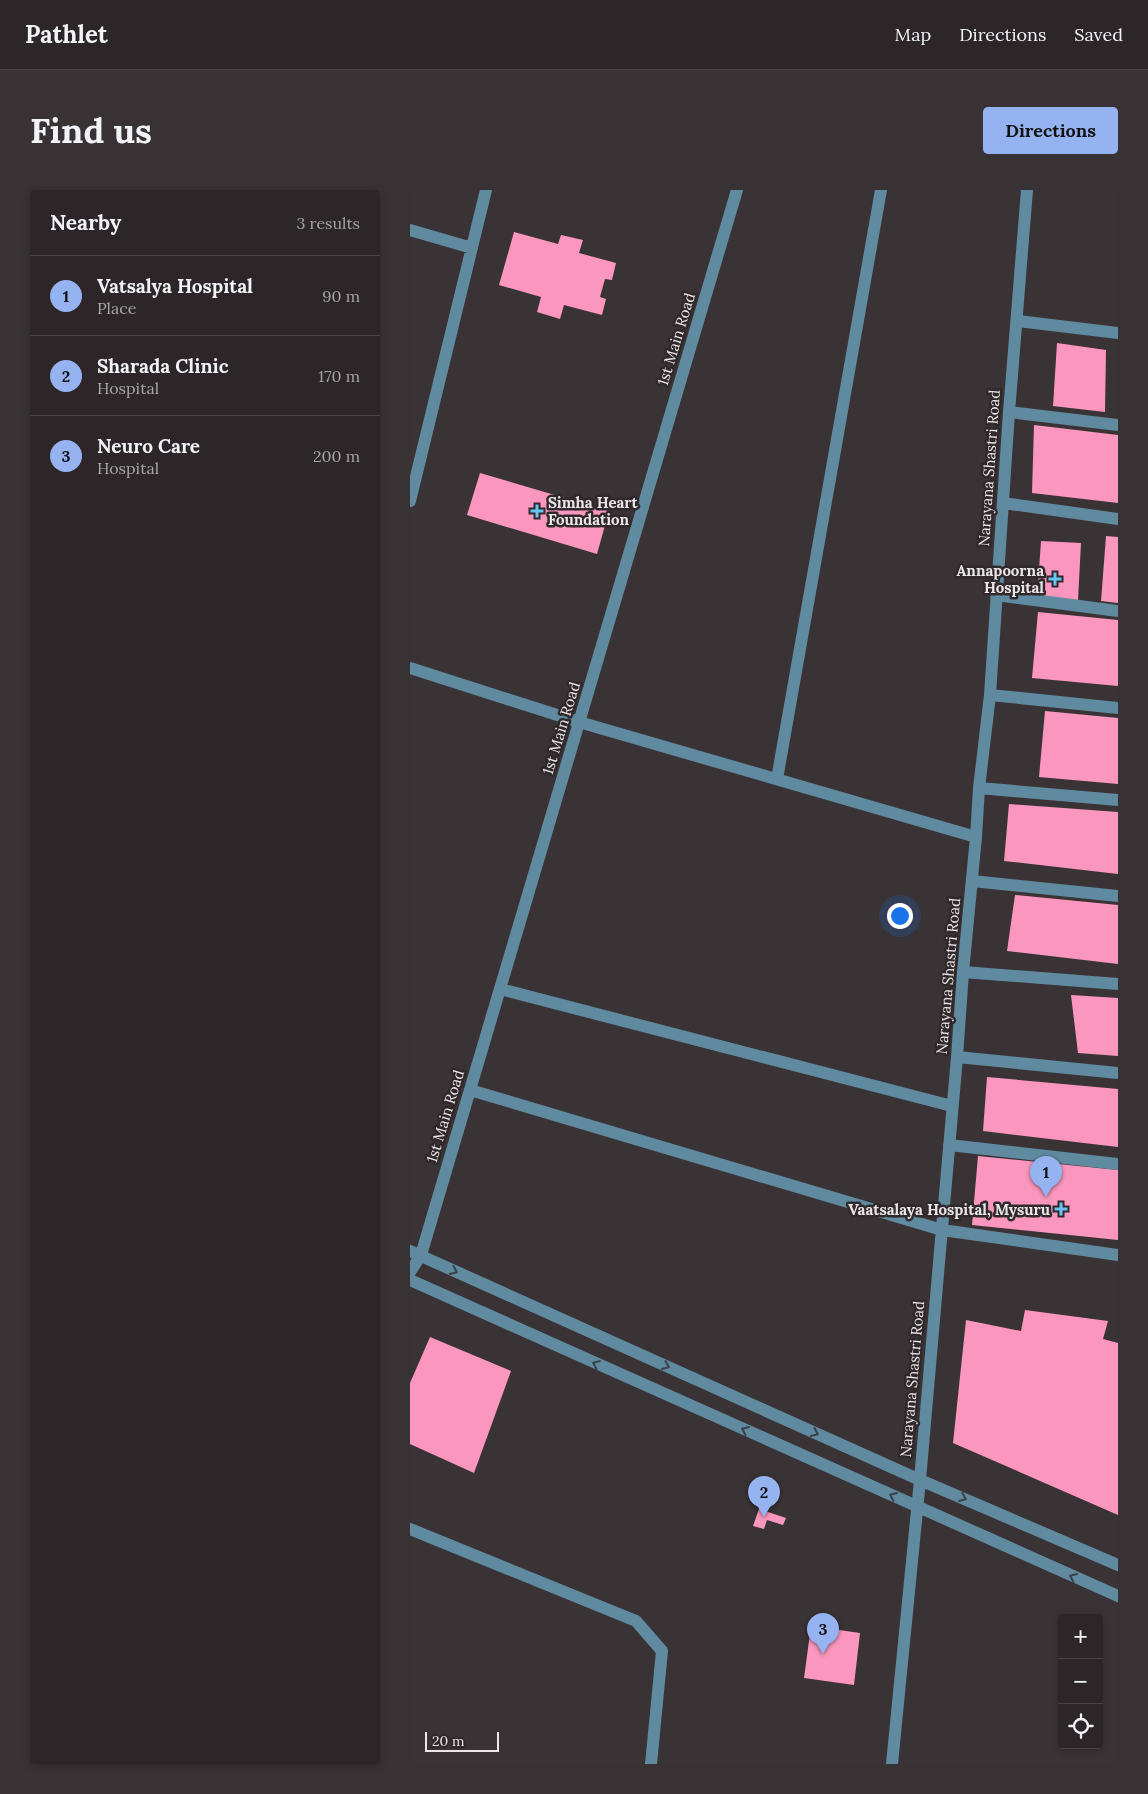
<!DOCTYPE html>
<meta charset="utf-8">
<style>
:root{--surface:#2c2628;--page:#383234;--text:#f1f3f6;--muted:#a6a5a8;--line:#484345;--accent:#95b2f1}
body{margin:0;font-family:Lora,serif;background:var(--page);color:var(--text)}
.controls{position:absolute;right:15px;bottom:15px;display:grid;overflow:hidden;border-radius:5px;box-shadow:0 2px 8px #0003}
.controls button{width:45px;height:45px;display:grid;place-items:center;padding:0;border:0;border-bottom:1px solid var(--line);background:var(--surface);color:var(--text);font:25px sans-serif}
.scale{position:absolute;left:15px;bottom:12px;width:74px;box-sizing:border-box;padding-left:5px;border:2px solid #ebe7e8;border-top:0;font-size:14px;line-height:18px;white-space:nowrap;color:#ebe7e8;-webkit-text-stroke:4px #30292c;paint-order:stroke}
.you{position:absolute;left:489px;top:725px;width:18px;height:18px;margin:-12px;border:4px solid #fff;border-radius:50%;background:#1a73e8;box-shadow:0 0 0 8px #1a73e833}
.badge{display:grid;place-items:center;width:32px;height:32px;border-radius:50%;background:var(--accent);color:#111;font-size:16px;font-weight:700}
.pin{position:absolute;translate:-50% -41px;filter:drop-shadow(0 1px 2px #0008)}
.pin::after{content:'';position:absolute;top:26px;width:18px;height:15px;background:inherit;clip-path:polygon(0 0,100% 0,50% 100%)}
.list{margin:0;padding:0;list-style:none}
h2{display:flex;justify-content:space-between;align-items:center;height:65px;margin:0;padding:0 20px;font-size:21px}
h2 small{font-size:16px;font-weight:400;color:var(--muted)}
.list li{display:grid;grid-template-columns:32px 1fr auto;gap:15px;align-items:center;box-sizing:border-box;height:80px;padding:0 20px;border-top:1px solid var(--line)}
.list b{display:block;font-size:19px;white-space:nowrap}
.list p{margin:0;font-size:16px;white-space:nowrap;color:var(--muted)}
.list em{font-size:16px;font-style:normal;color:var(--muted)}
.icon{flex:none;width:28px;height:28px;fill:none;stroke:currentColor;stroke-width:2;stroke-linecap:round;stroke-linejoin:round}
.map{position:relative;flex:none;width:708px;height:1574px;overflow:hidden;border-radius:5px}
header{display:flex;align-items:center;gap:30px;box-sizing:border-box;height:70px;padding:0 25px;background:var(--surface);border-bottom:1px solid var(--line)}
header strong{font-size:24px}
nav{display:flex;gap:28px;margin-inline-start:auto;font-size:18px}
.intro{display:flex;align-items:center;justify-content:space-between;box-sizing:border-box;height:120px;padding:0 30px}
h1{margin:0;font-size:35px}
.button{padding:12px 22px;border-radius:5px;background:var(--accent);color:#111;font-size:18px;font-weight:700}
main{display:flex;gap:30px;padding:0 30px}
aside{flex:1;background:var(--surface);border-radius:5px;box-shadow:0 2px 8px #0003}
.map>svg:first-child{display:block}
</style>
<header>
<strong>Pathlet</strong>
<nav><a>Map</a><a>Directions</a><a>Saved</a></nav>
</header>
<div class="intro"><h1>Find us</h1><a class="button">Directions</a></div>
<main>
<aside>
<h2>Nearby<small>3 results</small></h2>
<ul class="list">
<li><span class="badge">1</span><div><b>Vatsalya Hospital</b><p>Place</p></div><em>90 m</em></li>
<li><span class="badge">2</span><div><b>Sharada Clinic</b><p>Hospital</p></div><em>170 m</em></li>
<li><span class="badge">3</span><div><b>Neuro Care</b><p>Hospital</p></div><em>200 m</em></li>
</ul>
</aside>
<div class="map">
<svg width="708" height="1574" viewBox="0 0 708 1574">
<rect width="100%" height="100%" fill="#3a3336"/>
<path fill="#fb97be" d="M104,42L148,54L151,45L173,50L169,63L206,73L202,90L195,89L190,107L196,109L192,125L154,115L150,129L127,122L131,107L89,95Z
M647,153L696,160L695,222L643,216Z
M624,235L708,245V313L622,303Z
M70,283L199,321L187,364L57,325Z
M696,346L708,347V413L691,411Z
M631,351L671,353L668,410L627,408Z
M628,422L708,430V496L622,488Z
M635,521L708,528V594L629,587Z
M599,614L708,622V684L594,671Z
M605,705L708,715V774L597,761Z
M661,805L708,808V866L668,863Z
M577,887L708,899V957L573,941Z
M568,966L708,980V1050L562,1035Z
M615,1120L698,1131L693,1149L708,1153V1325L543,1253L556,1130L611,1141Z
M20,1147L101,1181L64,1283L0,1254V1193Z
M349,1319L376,1328L373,1335L357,1330L354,1339L343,1336Z
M401,1436L450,1443L444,1495L394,1488Z"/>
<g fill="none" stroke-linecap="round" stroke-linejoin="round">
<path stroke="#5f8a9f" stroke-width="12" d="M0,40L62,58
M608,131L708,143
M599,222L708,235
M0,311L76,0
M593,313L708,329
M586,405L708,421
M0,478L169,532L566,647
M580,505L708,518
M367,589L471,0
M569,598L708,610
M562,691L708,706
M553,782L708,794
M90,799L542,916
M547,867L708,883
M60,900L532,1040L708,1065
M539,955L708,974
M0,1061L510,1290L708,1375
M0,1082L11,1065L327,0
M0,1090L708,1406
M0,1339L226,1431L252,1461L241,1574
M482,1574L510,1290L547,867L553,782L566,647L569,598L580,505L599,222L617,0"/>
</g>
<defs><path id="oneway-chevron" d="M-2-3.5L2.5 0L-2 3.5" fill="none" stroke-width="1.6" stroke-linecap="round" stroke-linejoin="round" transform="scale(1.25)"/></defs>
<g stroke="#3c4149">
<use href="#oneway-chevron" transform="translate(44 1081) rotate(24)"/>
<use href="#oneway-chevron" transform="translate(186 1174) rotate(-156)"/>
<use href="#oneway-chevron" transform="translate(256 1176) rotate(24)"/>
<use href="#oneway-chevron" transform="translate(335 1240) rotate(-156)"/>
<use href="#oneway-chevron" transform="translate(405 1243) rotate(24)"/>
<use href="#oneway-chevron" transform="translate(483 1306) rotate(-156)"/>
<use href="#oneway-chevron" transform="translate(553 1308) rotate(23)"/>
<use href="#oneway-chevron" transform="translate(663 1387) rotate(-156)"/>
</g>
<g fill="#67c4f0" stroke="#30292c" stroke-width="2">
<path d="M124.5 313.5h5v5h5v5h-5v5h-5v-5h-5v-5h5z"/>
<path d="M642.5 381.5h5v5h5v5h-5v5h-5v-5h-5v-5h5z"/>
<path d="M648.5 1011.5h5v5h5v5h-5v5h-5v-5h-5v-5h5z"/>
</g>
<g text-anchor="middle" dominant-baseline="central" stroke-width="5" stroke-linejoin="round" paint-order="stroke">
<g font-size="15" fill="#ebe7e8" stroke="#30292c">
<text transform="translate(266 149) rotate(-73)">1st Main Road</text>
<text transform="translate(579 278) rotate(-86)">Narayana Shastri Road</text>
<text transform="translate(151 538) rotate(-73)">1st Main Road</text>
<text transform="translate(538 786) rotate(-85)">Narayana Shastri Road</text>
<text transform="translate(35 926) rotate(-73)">1st Main Road</text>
<text transform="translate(502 1189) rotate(-85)">Narayana Shastri Road</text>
</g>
<g font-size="15" font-weight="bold" fill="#ebe7e8" stroke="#30292c" text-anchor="end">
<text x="138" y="312" text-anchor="start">Simha Heart<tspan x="138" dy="17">Foundation</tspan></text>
<text x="634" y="380">Annapoorna<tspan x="634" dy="17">Hospital</tspan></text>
<text x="640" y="1019">Vaatsalaya Hospital, Mysuru</text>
</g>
</g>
</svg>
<div class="controls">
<button>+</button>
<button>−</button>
<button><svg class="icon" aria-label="locate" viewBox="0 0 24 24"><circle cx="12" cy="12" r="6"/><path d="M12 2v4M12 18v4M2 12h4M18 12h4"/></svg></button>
</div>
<div class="scale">20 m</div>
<div class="you"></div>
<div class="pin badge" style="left:636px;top:1007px">1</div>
<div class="pin badge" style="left:354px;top:1327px">2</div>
<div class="pin badge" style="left:413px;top:1464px">3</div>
</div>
</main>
